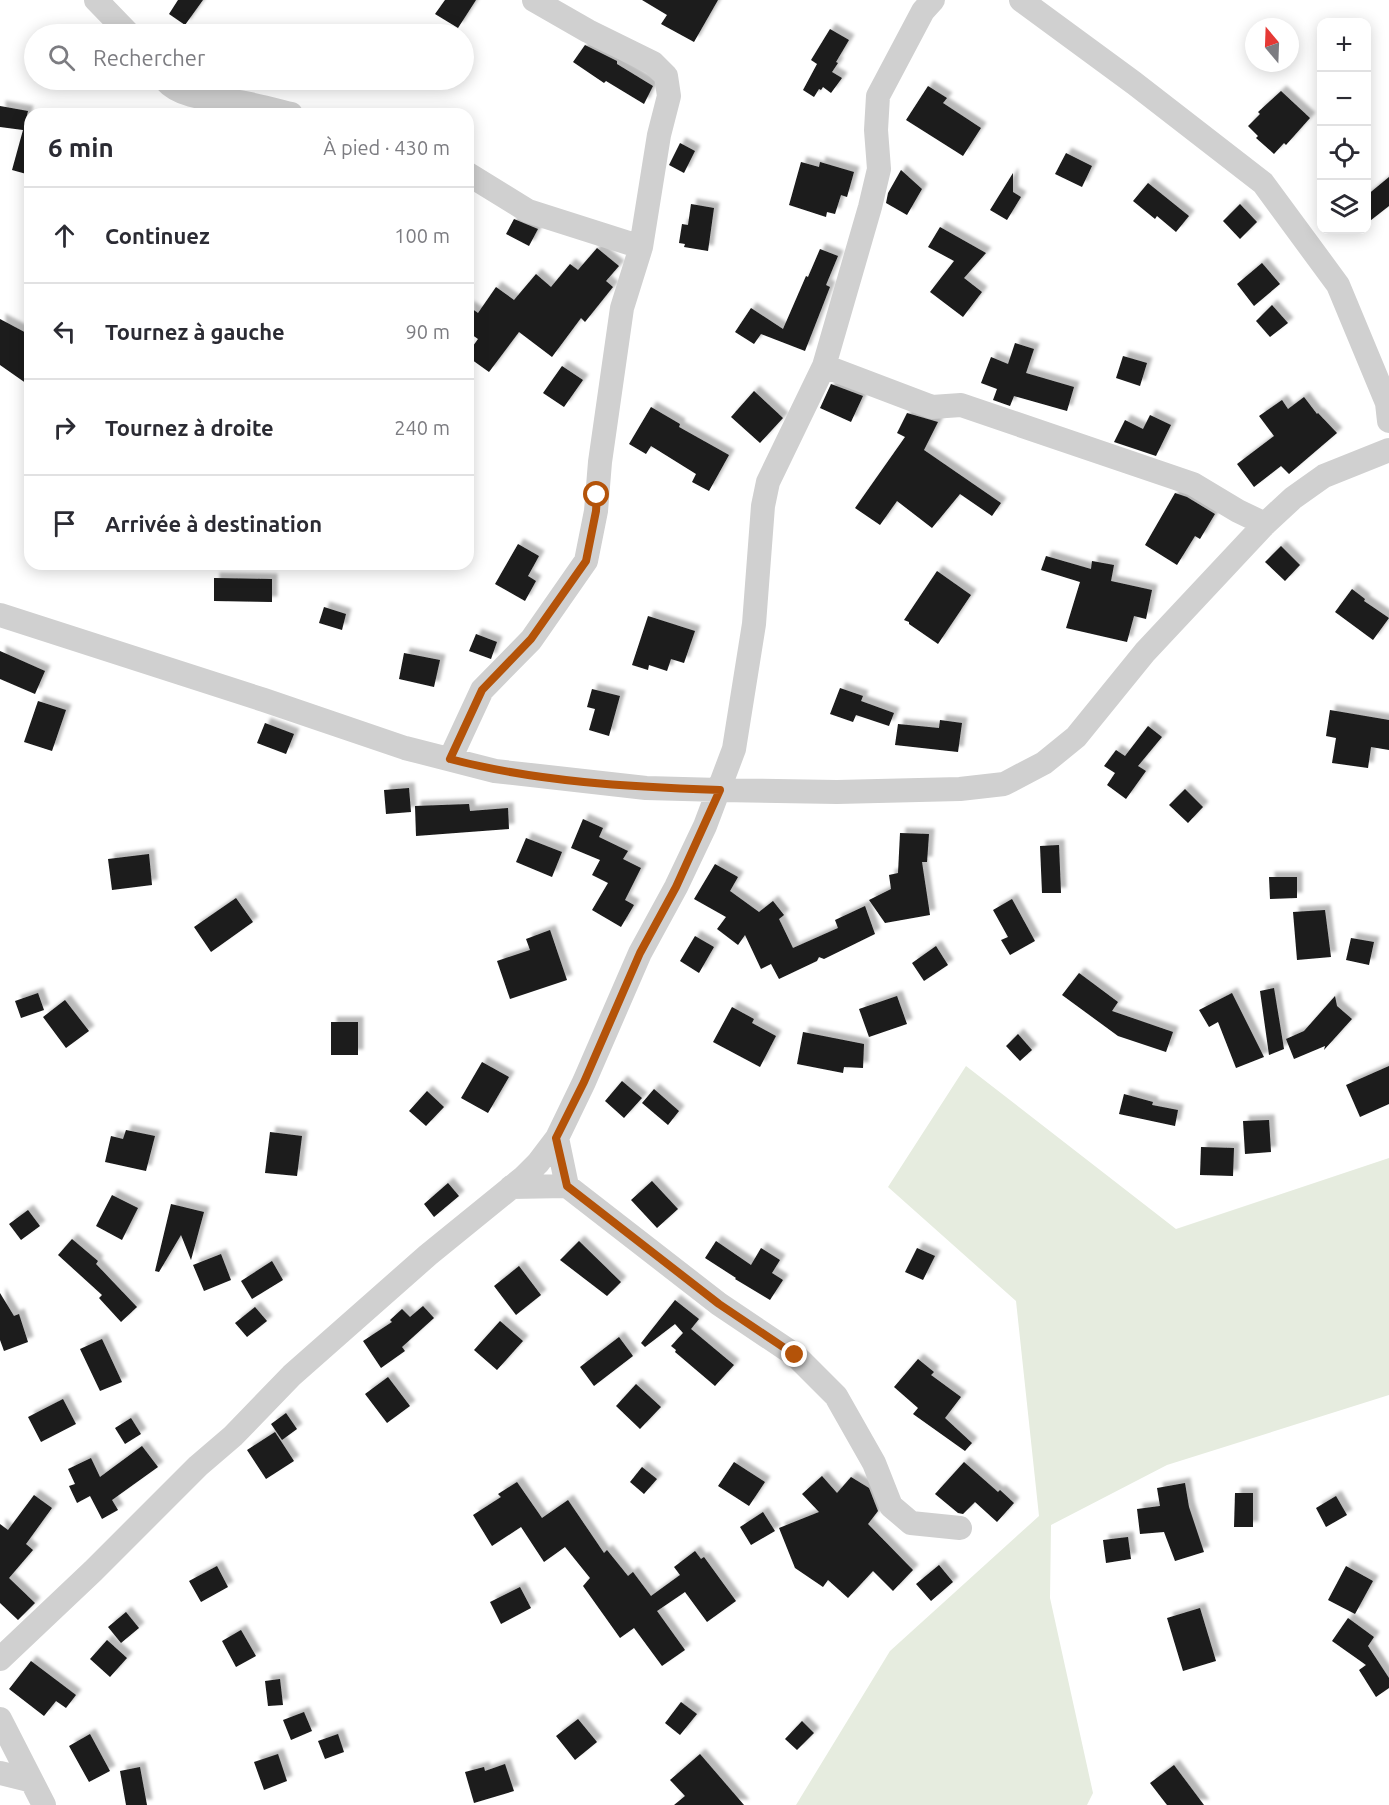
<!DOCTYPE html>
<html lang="fr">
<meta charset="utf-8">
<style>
:root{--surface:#fff;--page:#f2f2f3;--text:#2b2b33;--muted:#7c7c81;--line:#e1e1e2}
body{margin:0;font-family:Ubuntu,sans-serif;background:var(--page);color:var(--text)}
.controls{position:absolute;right:18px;top:18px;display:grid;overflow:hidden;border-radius:12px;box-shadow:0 3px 15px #0003}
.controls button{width:54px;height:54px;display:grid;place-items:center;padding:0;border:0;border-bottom:2px solid var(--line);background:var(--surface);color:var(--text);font:30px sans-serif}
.compass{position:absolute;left:1245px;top:18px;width:54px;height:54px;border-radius:50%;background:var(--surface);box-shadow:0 3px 15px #0003;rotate:341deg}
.stop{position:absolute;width:18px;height:18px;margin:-14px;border:4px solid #b45309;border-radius:50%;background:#fff}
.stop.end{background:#b45309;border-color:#fff;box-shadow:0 2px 6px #0008}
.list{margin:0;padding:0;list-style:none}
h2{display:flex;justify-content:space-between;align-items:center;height:78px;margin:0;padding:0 24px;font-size:26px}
h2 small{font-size:20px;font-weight:400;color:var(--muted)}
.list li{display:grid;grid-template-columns:39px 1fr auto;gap:18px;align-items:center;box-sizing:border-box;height:96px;padding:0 24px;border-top:2px solid var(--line)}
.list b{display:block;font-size:22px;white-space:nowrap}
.list em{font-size:20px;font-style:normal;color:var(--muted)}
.icon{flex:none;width:33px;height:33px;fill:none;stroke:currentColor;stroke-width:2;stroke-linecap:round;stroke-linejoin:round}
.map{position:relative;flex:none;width:1389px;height:1805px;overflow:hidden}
.search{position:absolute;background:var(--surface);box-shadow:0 3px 15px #0003;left:24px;top:24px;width:450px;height:66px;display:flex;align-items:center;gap:15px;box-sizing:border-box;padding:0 21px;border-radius:33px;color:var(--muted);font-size:22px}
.panel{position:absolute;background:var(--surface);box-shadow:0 3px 15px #0003;left:24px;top:108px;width:450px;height:462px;border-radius:18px}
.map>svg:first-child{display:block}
</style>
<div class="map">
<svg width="1389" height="1805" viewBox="0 0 1389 1805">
<defs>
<filter id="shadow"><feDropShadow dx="5.5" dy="-5.5" stdDeviation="1.5" flood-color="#0004"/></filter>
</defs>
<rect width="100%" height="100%" fill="#fff"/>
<path fill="#e6ecdf" d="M966,1066L1176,1229L1389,1158V1395L1167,1465L1051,1525L1050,1598L1093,1793L1087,1805H796L890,1651L1039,1516L1016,1301L888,1187Z"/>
<path fill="#1a1a1a" filter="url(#shadow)" d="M178,0H203L185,25L169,14Z
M445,0H476L458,28L435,14Z
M642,0H718L694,42L661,24L667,15Z
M830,29L849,40L836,62L838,63L832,72L842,78L831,93L823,87L821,90L819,89L814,97L803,90L817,64L811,60Z
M585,45L617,61V64L653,86L644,104L606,81L604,83L573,62Z
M928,86L947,98L943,103L981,128L963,156L906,120Z
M1281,91L1310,118L1286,145L1284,143L1274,154L1256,138L1258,136L1248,126L1260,114L1258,112Z
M0,106L28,111L25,123L30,124V175L12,170L23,130L0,127Z
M680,143L695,151L684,173L669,165Z
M1066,153L1092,166L1082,187L1055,174Z
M801,162L819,167L820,162L854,172L847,197L841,195L835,214L827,212L826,217L789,205Z
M901,170L922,189L907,215L886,203L888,193Z
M1013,173V192L1021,197L1007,220L990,210Z
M1389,177V206L1366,224V196Z
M1148,183L1189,216L1176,232L1157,216L1155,219L1133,201Z
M691,204L714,208L708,251L684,247L685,244L679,243L682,224L688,225Z
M1240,204L1257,222L1240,239L1223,221Z
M514,219L538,229L529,246L506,234Z
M940,227L986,253L964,278L982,292L963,317L930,292L954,261L928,247Z
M597,248L619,266L606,281L613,287L585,322L581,318L552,357L519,332L489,372L468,357V353L478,339L468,332V306L478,313L496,287L514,300L536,274L551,287L570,264L578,270Z
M820,249L838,256L826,285L830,287L805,351L761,334L754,344L735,332L751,308L783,329L806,276L808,277Z
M1262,263L1280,284L1254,306L1237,284Z
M1272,305L1288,323L1270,337L1256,321Z
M0,319L30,335V386L0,365Z
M1015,343L1034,349L1026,373L1074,387L1067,411L1014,396L1010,406L993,400L997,389L981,383L991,357L1008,364Z
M1123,356L1147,363L1140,386L1116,378Z
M562,366L583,380L564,407L543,393Z
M831,384L863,396L851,422L820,408Z
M754,391L783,418L760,443L731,417Z
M1304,397L1317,414L1318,413L1337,433L1289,474L1281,466L1254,487L1237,464L1274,436L1259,416L1282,400L1288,409Z
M651,407L680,424L679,427L729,455L709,491L692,482L696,474L651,446L646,454L629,444Z
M907,413L938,422L924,450L1001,503L992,516L960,494L932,528L897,501L880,525L855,508L905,437L897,433Z
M1150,415L1171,425L1156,456L1114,442L1125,420L1143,429Z
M1175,493L1187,497L1215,514L1200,539L1195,536L1177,565L1145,545Z
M518,544L539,556L528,576L536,581L525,601L495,584Z
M1281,546L1300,565L1285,581L1265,562Z
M1046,556L1091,569L1092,561L1114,565L1111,581L1152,590L1146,619L1134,616L1127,642L1066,628L1080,582L1041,570Z
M937,571L971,595L938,644L909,624V622L904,620Z
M214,578L272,579V602L214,601Z
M1352,589L1365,599L1364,601L1389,618L1373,640L1335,612Z
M324,607L346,614L342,630L319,623Z
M648,616L695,631L684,663L671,659L667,671L649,665L648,670L632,665Z
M476,634L497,642L491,659L469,651Z
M0,651L45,671L35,694L0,679Z
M404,653L440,660L434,687L399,679Z
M840,688L863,696L861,701L894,713L889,726L856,715L853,722L830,714Z
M592,689L620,696L609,736L589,730L595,709L587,707Z
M38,701L66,710L52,751L24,742Z
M1330,710L1389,720V750L1371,747L1368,768L1332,763L1336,738L1326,736Z
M940,720L962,723L958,752L895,745L898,724L939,728Z
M265,723L294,734L286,754L257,743Z
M1148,726L1162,737L1138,766L1146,771L1126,799L1107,785L1115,773L1104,766L1116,750L1125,756Z
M409,788L411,812L386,814L384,790Z
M1185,789L1203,807L1188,823L1169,805Z
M469,804L470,811L508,808L509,829L416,836L415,806Z
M583,819L603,828L599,837L628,851L623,859L641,868L625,900L634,905L621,927L592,910L608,883L592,875L600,860L571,848Z
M900,833L929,834L927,862H922L930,915L885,923L869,900L891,889L889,875L898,873Z
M526,838L562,852L552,877L516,862Z
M1059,845L1061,893H1042L1040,846Z
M149,854L152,885L112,890L108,859Z
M715,864L738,877L730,891L759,912L773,901L784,915L779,919L793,948L838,928L835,920L865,906L875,934L824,959L819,957L817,961L779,979L771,964L761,969L745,935L738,945L717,929L726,917L694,899Z
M1269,877H1297V898L1270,899Z
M236,898L253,922L211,952L194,927Z
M1012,899L1035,941L1010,955L1001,940L1008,937L993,910Z
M1325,910L1331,957L1297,960L1293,912Z
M550,930L567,980L510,999L497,961L530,950L526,939Z
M695,936L714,947L699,973L680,961Z
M1351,938L1374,942L1369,965L1346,960Z
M936,946L948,965L924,981L912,963Z
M1079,973L1118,1002L1112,1011L1173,1032L1166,1052L1118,1036L1062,995Z
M1274,988L1284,1049L1269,1055L1260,991Z
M38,993L44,1010L21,1018L15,1001Z
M1232,993L1264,1057L1236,1068L1218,1022L1209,1027L1199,1010Z
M897,996L907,1024L869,1037L859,1009Z
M1335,996L1337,1006L1352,1019L1324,1050L1325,1046L1294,1059L1286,1039L1304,1031Z
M65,1000L89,1031L66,1048L43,1017Z
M732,1007L754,1019L752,1023L776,1036L760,1067L713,1042Z
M331,1022H358V1055H331Z
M803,1032L864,1044L863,1068L844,1067L843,1073L797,1064Z
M1018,1034L1032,1050L1020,1061L1006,1046Z
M482,1062L509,1077L488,1113L461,1098Z
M1389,1066V1104L1360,1117L1346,1085Z
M622,1081L642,1098L624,1118L605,1101Z
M654,1089L679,1111L668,1125L642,1103Z
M427,1091L444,1107L426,1126L409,1111Z
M1124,1094L1153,1102L1152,1105L1178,1110L1175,1126L1119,1114Z
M1269,1120L1271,1152L1245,1154L1243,1121Z
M126,1130L155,1136L146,1171L105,1162L111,1136L123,1139Z
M270,1132L302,1136L297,1176L265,1173Z
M1201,1147L1234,1148L1233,1176L1200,1175Z
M652,1181L678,1209L657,1228L631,1200Z
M448,1183L459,1196L434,1217L424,1204Z
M112,1195L138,1208L122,1240L96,1226Z
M171,1204L204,1212L191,1260L181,1235L159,1272L155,1271Z
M28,1210L40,1226L21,1240L9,1224Z
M72,1239L98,1261L96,1264L137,1307L121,1322L99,1298L102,1295L58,1255Z
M579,1241L621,1282L607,1296L560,1260Z
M716,1241L751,1265L761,1248L780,1260L772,1273L783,1280L770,1300L735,1279L736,1278L705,1258Z
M917,1248L935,1256L923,1280L905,1272Z
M221,1254L231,1280L204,1291L193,1265Z
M272,1261L283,1280L252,1299L241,1281Z
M519,1266L541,1295L516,1315L494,1286Z
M0,1293L14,1316L19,1314L28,1342L4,1351L0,1340Z
M675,1300L699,1319L691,1329L734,1365L715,1386L675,1352L676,1350L671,1346L683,1333L675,1324L645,1347L641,1343Z
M423,1306L434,1318L402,1347L405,1351L381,1368L363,1341L392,1322L390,1320L402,1309L410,1317Z
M255,1307L267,1321L247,1337L235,1323Z
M500,1321L523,1341L497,1370L474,1350Z
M619,1337L633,1356L594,1386L580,1367Z
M102,1339L122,1382L100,1391L80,1349Z
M918,1359L934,1372L931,1375L961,1397L945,1418L972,1443L965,1451L913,1414L918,1408L894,1387Z
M388,1377L410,1406L387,1423L365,1394Z
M636,1384L661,1407L640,1429L616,1406Z
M63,1399L76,1424L41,1442L28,1417Z
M286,1413L297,1429L282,1440L271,1424Z
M131,1418L141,1434L125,1444L115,1428Z
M275,1432L294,1461L266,1479L247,1450Z
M142,1446L158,1467L112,1500L118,1510L102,1519L90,1496L77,1503L69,1486L75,1484L68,1469L91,1458L100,1477Z
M734,1462L765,1482L749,1506L718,1486Z
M964,1462L998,1492L1000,1490L1014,1503L997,1522L975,1502L963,1514L958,1513L935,1494Z
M642,1467L657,1479L644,1494L630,1482Z
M822,1476L837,1493L851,1477L869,1488L878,1511L868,1524L913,1570L893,1591L873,1571L848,1598L828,1580L823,1587L795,1568L779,1528L819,1512L802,1494Z
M517,1482L542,1518L568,1500L604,1553L607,1550L628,1576L633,1572L651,1596L680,1575L674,1567L695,1551L701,1559L704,1557L736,1601L707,1622L685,1592L657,1611L685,1650L662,1666L634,1628L620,1638L583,1586L590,1578L565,1547L544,1562L521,1527L492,1546L473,1515L501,1497L498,1494Z
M1185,1483L1189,1507L1204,1552L1175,1561L1164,1532L1140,1534L1137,1509L1160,1506L1157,1488Z
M1235,1493H1253V1527H1234Z
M34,1495L52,1508L26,1544L33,1550L9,1578L35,1603L18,1620L0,1603V1524L8,1530Z
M1336,1496L1347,1515L1326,1527L1316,1508Z
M763,1512L775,1531L751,1545L740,1527Z
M1128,1537L1131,1559L1106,1563L1103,1540Z
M939,1565L953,1582L931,1601L916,1584Z
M217,1566L228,1587L201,1602L189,1581Z
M1346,1566L1373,1581L1355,1614L1328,1600Z
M520,1587L531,1608L501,1624L490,1602Z
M1200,1608L1216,1661L1183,1671L1167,1618Z
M126,1612L139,1628L121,1643L108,1627Z
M1348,1618L1374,1637L1368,1646L1389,1678V1688L1376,1697L1359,1670L1366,1665L1332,1641Z
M241,1630L256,1656L236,1667L222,1641Z
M107,1640L127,1658L110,1677L90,1659Z
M31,1661L76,1695L66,1708L56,1701L44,1716L9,1689Z
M280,1679L283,1705L268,1706L265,1681Z
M681,1702L697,1714L680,1735L665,1723Z
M304,1712L312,1731L291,1740L283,1720Z
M578,1719L597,1742L575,1760L556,1736Z
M802,1721L814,1733L797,1750L785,1739Z
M90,1734L110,1771L89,1782L69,1746Z
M338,1734L344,1752L325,1759L318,1741Z
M278,1754L287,1781L264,1790L254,1762Z
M700,1754L744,1805H674L685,1796L670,1780Z
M505,1764L514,1791L474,1803L465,1772L484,1767L485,1771Z
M1174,1765L1204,1805H1167L1150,1783Z
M140,1767L147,1805H126L120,1771Z"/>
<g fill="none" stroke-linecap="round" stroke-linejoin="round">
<path stroke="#d0d0d0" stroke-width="24" d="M96,0L129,34
M1021,0L1134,83L1263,183L1338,285L1387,403L1389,421
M165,80C183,101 220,98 245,103C260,106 275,110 291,114
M468,174L528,211L641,247
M824,366L932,407L961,405L1193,484L1238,511L1265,524
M0,615L264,700L405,748L495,771L646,788L720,790L837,792L960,789L1004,784L1044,763L1076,737L1145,652L1265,524L1293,498L1324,476L1389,450
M450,759L482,690L531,640L586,561L596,511L600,462L622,308L641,247L659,135L669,96L666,76L653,63L588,31L534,0
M557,1138L567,1186
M511,1187L567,1186L719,1304L795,1355L836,1396L874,1463L891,1506L911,1523L960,1528
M0,1659L93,1571L198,1466L233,1436L292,1375L428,1255L524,1177L538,1163L557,1138L584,1082L640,953L676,887L705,826L734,749L754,624L763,506L768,482L824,366L870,207L879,169L876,130L878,96L923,11L933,0
M0,1719L44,1805
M0,1773L29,1780"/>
</g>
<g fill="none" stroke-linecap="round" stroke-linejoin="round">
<path stroke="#b45309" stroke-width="8" d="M597,495L596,511L586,561L531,639L482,690L450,759C537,782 630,787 720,790L676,887L640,953L584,1082L556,1138L567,1186L719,1304L795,1355"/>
</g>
</svg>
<div class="controls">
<button>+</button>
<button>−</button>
<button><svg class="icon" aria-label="locate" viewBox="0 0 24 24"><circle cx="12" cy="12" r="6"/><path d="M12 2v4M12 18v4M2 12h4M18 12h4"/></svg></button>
<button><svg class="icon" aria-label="layers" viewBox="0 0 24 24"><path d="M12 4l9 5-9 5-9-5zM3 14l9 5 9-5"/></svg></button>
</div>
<svg class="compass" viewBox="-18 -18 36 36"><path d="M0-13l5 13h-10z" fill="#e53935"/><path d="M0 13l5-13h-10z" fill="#7c7c81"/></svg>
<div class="stop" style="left:597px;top:495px"></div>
<div class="stop end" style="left:795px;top:1355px"></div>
<div class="search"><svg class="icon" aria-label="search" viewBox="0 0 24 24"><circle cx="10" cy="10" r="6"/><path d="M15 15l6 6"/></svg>Rechercher</div>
<section class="panel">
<h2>6 min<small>À pied · 430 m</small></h2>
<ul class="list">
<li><svg class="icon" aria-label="ahead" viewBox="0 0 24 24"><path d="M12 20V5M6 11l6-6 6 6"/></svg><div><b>Continuez</b></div><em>100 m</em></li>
<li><svg class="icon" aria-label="left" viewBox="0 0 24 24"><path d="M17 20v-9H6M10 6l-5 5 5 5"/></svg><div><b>Tournez à gauche</b></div><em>90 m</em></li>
<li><svg class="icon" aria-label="right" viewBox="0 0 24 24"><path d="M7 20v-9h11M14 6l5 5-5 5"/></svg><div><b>Tournez à droite</b></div><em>240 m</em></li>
<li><svg class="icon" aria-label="arrive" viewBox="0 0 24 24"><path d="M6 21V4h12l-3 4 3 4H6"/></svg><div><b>Arrivée à destination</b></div></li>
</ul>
</section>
</div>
